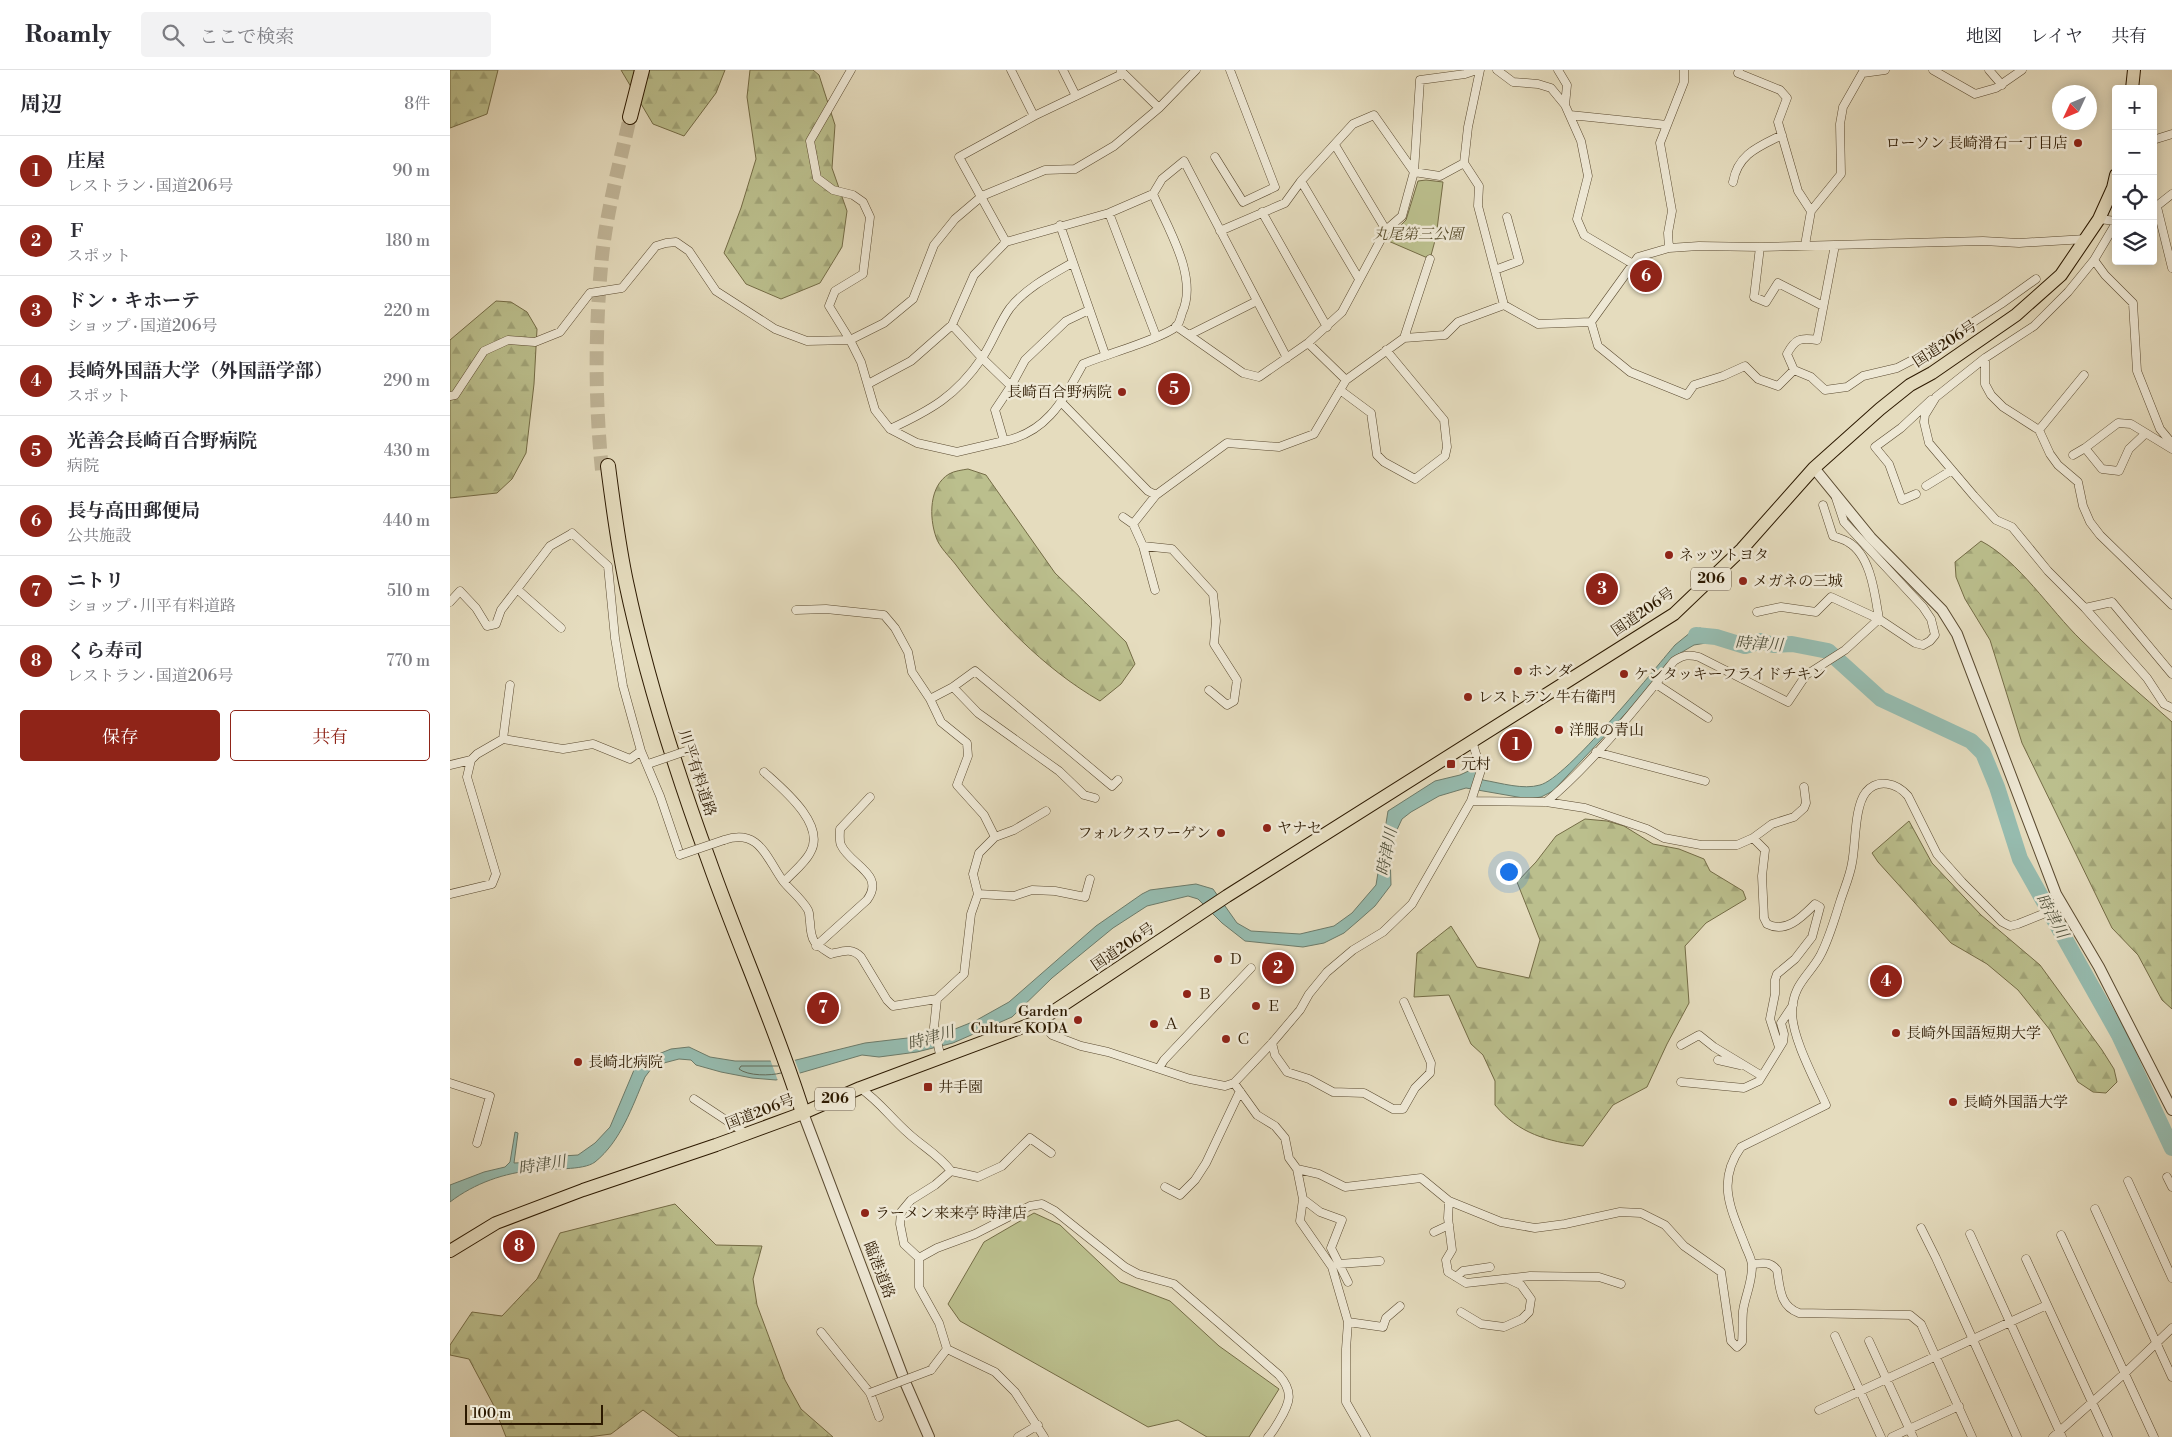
<!DOCTYPE html>
<html lang="ja">
<meta charset="utf-8">
<style>
:root{--surface:#fff;--page:#f2f2f3;--text:#2b2b33;--muted:#7c7c81;--line:#e1e1e2;--accent:#8f2418}
body{margin:0;font-family:"Libre Bodoni","Noto Serif JP",serif;background:var(--page);color:var(--text)}
.controls{position:absolute;right:15px;top:15px;display:grid;overflow:hidden;border-radius:5px;box-shadow:0 2px 12px #0003}
.controls button{width:45px;height:45px;display:grid;place-items:center;padding:0;border:0;border-bottom:1px solid var(--line);background:var(--surface);color:var(--text);font:25px sans-serif}
.compass{position:absolute;left:1602px;top:15px;width:45px;height:45px;border-radius:50%;background:var(--surface);box-shadow:0 2px 12px #0003;rotate:226deg}
.scale{position:absolute;left:15px;bottom:12px;width:138px;box-sizing:border-box;padding-left:5px;border:2px solid #2c1900;border-top:0;font-size:14px;line-height:18px;white-space:nowrap;color:#2c1900;-webkit-text-stroke:4px #eee8d5;paint-order:stroke}
.you{position:absolute;left:1058px;top:801px;width:18px;height:18px;margin:-12px;border:4px solid #fff;border-radius:50%;background:#1a73e8;box-shadow:0 0 0 8px #1a73e833}
.badge{display:grid;place-items:center;width:32px;height:32px;border-radius:50%;background:var(--accent);color:#fff;font-size:16px;font-weight:700}
.pin{position:absolute;translate:-50% -50%;border:2px solid #fff;box-shadow:0 1px 5px #0006}
.list{margin:0;padding:0;list-style:none}
h2{display:flex;justify-content:space-between;align-items:center;height:65px;margin:0;padding:0 20px;font-size:21px}
h2 small{font-size:16px;font-weight:400;color:var(--muted)}
.list li{display:grid;grid-template-columns:32px 1fr auto;gap:15px;align-items:center;box-sizing:border-box;height:70px;padding:0 20px;border-top:1px solid var(--line)}
.list b{display:block;font-size:19px;white-space:nowrap}
.list p{margin:0;font-size:16px;white-space:nowrap;color:var(--muted)}
.list em{font-size:16px;font-style:normal;color:var(--muted)}
.actions{display:flex;gap:10px;padding:15px 20px}
.actions a{flex:1;padding:11px 0;border:1px solid var(--accent);border-radius:5px;text-align:center;font-size:18px;color:var(--accent)}
.actions .main{background:var(--accent);color:#fff}
.icon{flex:none;width:28px;height:28px;fill:none;stroke:currentColor;stroke-width:2;stroke-linecap:round;stroke-linejoin:round}
.map{position:relative;flex:none;width:1722px;height:1367px;overflow:hidden}
header{display:flex;align-items:center;gap:30px;box-sizing:border-box;height:70px;padding:0 25px;background:var(--surface);border-bottom:1px solid var(--line)}
header strong{font-size:24px}
nav{display:flex;gap:28px;margin-inline-start:auto;font-size:18px}
.search{width:350px;height:45px;background:var(--page);display:flex;align-items:center;gap:12px;box-sizing:border-box;padding:0 18px;border-radius:5px;color:var(--muted);font-size:19px}
main{display:flex}
aside{flex:1;background:var(--surface)}
.map>svg:first-child{display:block}
</style>
<header>
<strong>Roamly</strong>
<div class="search"><svg class="icon" aria-label="search" viewBox="0 0 24 24"><circle cx="10" cy="10" r="6"/><path d="M15 15l6 6"/></svg>ここで検索</div>
<nav><a>地図</a><a>レイヤ</a><a>共有</a></nav>
</header>
<main>
<aside>
<h2>周辺<small>8件</small></h2>
<ul class="list">
<li><span class="badge">1</span><div><b>庄屋</b><p>レストラン · 国道206号</p></div><em>90 m</em></li>
<li><span class="badge">2</span><div><b>Ｆ</b><p>スポット</p></div><em>180 m</em></li>
<li><span class="badge">3</span><div><b>ドン・キホーテ</b><p>ショップ · 国道206号</p></div><em>220 m</em></li>
<li><span class="badge">4</span><div><b>長崎外国語大学（外国語学部）</b><p>スポット</p></div><em>290 m</em></li>
<li><span class="badge">5</span><div><b>光善会長崎百合野病院</b><p>病院</p></div><em>430 m</em></li>
<li><span class="badge">6</span><div><b>長与高田郵便局</b><p>公共施設</p></div><em>440 m</em></li>
<li><span class="badge">7</span><div><b>ニトリ</b><p>ショップ · 川平有料道路</p></div><em>510 m</em></li>
<li><span class="badge">8</span><div><b>くら寿司</b><p>レストラン · 国道206号</p></div><em>770 m</em></li>
</ul>
<div class="actions"><a class="main">保存</a><a>共有</a></div>
</aside>
<div class="map">
<svg width="1722" height="1367" viewBox="0 0 1722 1367">
<defs>
<pattern id="forest-firs" width="22" height="20" patternUnits="userSpaceOnUse" patternTransform="scale(1.25)"><rect width="22" height="20" fill="#bbbf8d"/><path d="M5 1l3.5 6h-7zM16 11l3.5 6h-7z" fill="#a1a478"/></pattern>
</defs>
<rect width="100%" height="100%" fill="#e5dcbe"/>
<filter id="stains"><feTurbulence type="fractalNoise" baseFrequency=".004" numOctaves="4"/><feColorMatrix values="0 0 0 0 .2 0 0 0 0 .09 0 0 0 0 .02 0 0 0 .5 -.17"/></filter>
<radialGradient id="worn" r=".72"><stop offset=".6" stop-color="#630" stop-opacity="0"/><stop offset="1" stop-color="#630" stop-opacity=".3"/></radialGradient>
<path fill="url(#forest-firs)" stroke="#746c46" d="M0,0H48L37,44L0,58Z
M171,0H275L266,23L234,66L203,54Z
M300,0H363L369,5L385,55L382,98L397,141L392,177L370,213L331,229L296,214L274,183L291,138L306,89L297,27Z
M46,231L61,232L77,242L87,259L84,314L76,383L62,409L47,423L0,428V270Z
M518,399L536,405L605,503L676,572L685,594L671,614L650,631C593,598 545,548 506,495C500,487 489,477 486,467C479,447 479,416 499,404C504,401 512,400 518,399Z
M1531,471C1569,491 1600,540 1631,570C1660,599 1692,625 1722,652V939L1712,930L1688,885L1662,858L1572,673L1540,570L1515,529L1506,507L1505,492Z
M1135,749L1157,751L1174,756L1203,774L1229,779L1254,789L1260,801L1293,821L1296,829L1256,853L1235,876L1239,933L1217,974L1197,1017L1163,1035L1133,1076C1097,1071 1069,1064 1045,1035V1011L1033,985L1021,974L999,925L964,927L967,883L1001,856L1027,897L1079,908L1090,870L1067,812L1086,792L1106,766Z
M1459,751L1482,793L1531,845L1590,895L1652,980L1664,999L1667,1012L1656,1023L1643,1022L1628,1012L1600,960L1568,920L1537,894L1501,873L1428,792L1422,783Z
M225,1134L266,1175L312,1176L303,1209L307,1235L335,1310L351,1339L383,1367H229L193,1340L161,1364L138,1367H56L43,1334L19,1289L0,1285V1275L22,1242L52,1246L87,1209L110,1163Z"/>
<path fill="#bbbf8d" stroke="#746c46" d="M976,110L993,112L986,167L980,189L936,170L956,150L968,111Z
M584,1143L610,1155L670,1212L720,1231L769,1276L829,1319L799,1367H757L728,1350L698,1357L510,1251L498,1234L534,1172Z"/>
<path fill="#96bcb0" stroke="#6c7b6a" d="M1250,558L1269,565L1268,571L1244,575L1227,585L1179,640L1103,721L1091,727L1079,729L1016,718L989,726L961,742L952,749L945,764L940,784L941,815L925,836L908,851L894,863L874,873L853,877L795,871L772,853L748,829L738,826L697,836L663,858L602,908L562,947L503,973L467,982L429,987L412,985L326,1010L302,1008L271,1002L246,995L241,990L229,989L210,994L201,999L195,1007C182,1037 171,1071 145,1092C133,1101 100,1098 85,1100C54,1103 25,1113 0,1132V1115L34,1102L55,1097L60,1092L65,1062L68,1063L64,1093L91,1092L97,1087L128,1085L145,1073L160,1057L184,1000L201,987L221,979L239,977L260,987L285,991H342L415,973L466,967L490,960L500,961L525,951L559,932L646,856L692,824L700,820L746,814L763,819L787,853L801,861L850,864L884,856L902,843L926,815L938,741L985,711L1010,705L1025,698L1033,710C1051,713 1073,720 1090,715C1117,708 1202,602 1225,575L1241,562Z"/>
<path fill="#e5dcbe" d="M344,988L350,1004L328,1011L320,989Z"/>
<g fill="none" stroke-linecap="round" stroke-linejoin="round">
<path stroke="#616a58" stroke-width="1" d="M328,996H291L289,999C298,1006 320,1006 331,1003"/>
<path stroke="#96bcb0" stroke-width="16" d="M1246,565L1266,567L1295,576L1311,571L1323,575L1342,574L1378,581L1431,629L1521,671L1533,683L1547,717L1570,789L1669,965L1722,1078"/>
<path stroke="#c0b598" stroke-width="14" stroke-dasharray="14 7" stroke-linecap="butt" d="M152,400C145,332 145,265 151,197C155,147 169,97 180,47"/>
<defs>
<path id="minor" d="M401,0L360,71L367,108L383,120L403,125L413,132L420,147L413,204L385,221L379,236L400,270L411,292L425,340L440,359L467,373L507,382L554,371
M561,0L584,46
M613,0L626,26
M1047,0L1063,12L1088,14L1101,18L1115,35L1131,71L1138,106L1127,149L1134,165L1183,194
M1108,0L1117,15L1115,35
M1289,0L1288,3L1330,20L1337,28L1328,52L1348,121L1361,141
M1483,0L1525,24L1546,18L1572,0
M1539,0L1552,15
M671,1L709,38
M1413,3L1435,0
M1120,45L1217,55
M1703,70L1722,64
M885,75L936,160
M765,87L793,132L825,117L780,0
M1014,93L1018,57L1030,0
M851,111L909,209
M1283,112C1288,84 1308,77 1332,65
M1707,137L1722,198
M1703,139L1722,124
M812,142L877,257
M659,143L706,266
M1649,149L1666,151
M1666,153L1644,190L1618,222L1584,256L1535,288L1486,327L1475,345L1474,352L1479,373L1524,426L1546,450L1562,457L1598,501L1635,538L1662,532L1722,604
M610,155L655,284
M770,161L835,133L851,111L903,54L924,45L964,102L990,106L1014,93L1029,116L1028,136L1054,235
M556,172L509,87L584,46L672,4
M1355,175L1361,141L1391,104L1390,54L1393,37L1414,0
M1385,175L1367,270C1350,267 1345,269 1337,284L1344,300L1361,307L1375,320L1397,317L1413,306L1447,298L1474,284L1551,234L1586,209
M1310,177L1304,227L1316,232L1328,213L1373,236
M1219,178L1218,163L1222,141L1210,73L1234,12V0
M1644,190L1655,205L1683,233L1687,301L1710,359L1720,371L1721,378
M1045,200L1069,191L1057,147
M1141,252L1188,187L1219,178L1249,176L1310,177L1533,171L1569,173L1636,169
M1141,252L1148,276L1180,302L1237,325L1244,315L1273,306L1295,296L1308,309L1328,316L1344,300
M502,255L532,288L561,316L545,340L554,371C598,362 613,330 633,294C654,285 711,269 726,257C729,254 731,247 732,243C749,207 717,157 703,124
M726,256L793,303L809,307L858,273L892,242L936,160L952,146L964,102L970,10L1015,4L1027,0
M739,265L807,231
M954,268L980,189
M858,273L896,310
M1535,288V314L1541,325L1553,337L1589,360L1600,384L1608,395L1628,412L1633,436L1640,452L1650,465L1722,535
M418,314L461,291L502,255L524,205L556,172L659,143L703,124L712,109L734,91L837,288
M561,316L575,290L616,251L639,240
M890,320L921,343L927,385L934,392L965,409L995,386L997,377L994,350L936,280
M0,326L5,325L34,281L58,270L85,272L110,262L140,223L172,218L206,176L216,173L226,172L239,181L266,221L325,259L357,271L400,270L434,253L463,229L484,175L505,149L532,126L595,100L625,99L664,76L709,38L746,0
M612,333L698,421L706,425L777,373L829,377L864,364L896,310L954,268L995,265L1008,252L1054,235L1088,254L1141,252
M440,359C481,340 506,326 532,288C543,272 549,253 560,238C576,218 601,205 622,193
M1589,360L1634,305
M1635,378L1652,399L1669,401L1679,379L1696,363
M1623,385L1635,378L1668,353L1681,354L1722,379
M1476,416L1502,400
M1466,424L1452,430L1439,394L1425,377L1451,358L1481,330
M673,447L683,454L693,476L705,520
M683,454L706,425
M693,476L722,479L763,524L766,551L764,574L787,610L784,631L777,635L759,620
M67,519L111,558
M0,532L10,521L26,538L37,556L46,554L51,540L100,476L121,464
M1635,538L1697,608L1714,634L1722,638
M1307,542L1331,537L1366,542L1381,527L1429,549L1465,573L1473,575L1480,571L1485,565L1481,549L1473,537L1394,452L1386,428
M1206,614L1258,648
M503,617L528,643L609,701L634,725L645,728
M480,629L503,617L525,601L662,716L668,710
M53,669L113,679L143,674L180,689L191,681L173,616L165,568L158,496L122,463
M191,681L210,726L230,785
M1146,682L1255,711
M0,695L21,690
M314,702C333,719 377,755 360,783C354,794 342,803 334,812
M1021,731L1096,732L1135,738L1197,759L1214,768L1251,775H1287L1303,768L1322,754L1344,747L1354,738L1356,733L1354,717
M1096,732C1141,695 1187,637 1224,591C1233,585 1239,584 1249,587L1338,632L1356,605L1395,580L1429,549C1425,525 1421,485 1398,472C1393,469 1388,468 1383,466L1373,435
M545,767L564,760L596,741
M1303,768L1315,780L1312,806L1314,848L1317,854C1336,864 1352,847 1365,834L1370,837L1362,867L1345,889L1327,904L1325,910V924L1320,949L1329,977
M274,770C309,758 316,787 333,811C341,821 351,828 358,840C360,844 359,847 360,852C361,872 364,874 381,884C393,881 402,877 411,887L437,930L443,936L487,929L514,904L521,844L528,824L523,804L529,783L545,767L534,745L507,715L518,686L517,673L491,652L480,629L462,602L458,582L445,558L434,545L376,539L346,540
M0,824L42,814L46,804L17,707L21,690L27,684L53,669L60,615
M528,824L564,826L582,820L605,821L635,827L640,809
M366,876L417,830C436,804 400,795 391,775C389,771 390,764 390,759L420,727
M487,929L484,957L491,989
M589,951L602,965L631,976L658,982L740,1009L775,1016L784,1013L822,973L850,940L859,924L877,902L903,880L933,862L962,834L1021,731L1031,700L1022,671
M822,973L825,985L837,1002L859,1009L883,1022L914,1023L943,1039H953L965,1018L980,1003L981,993L954,932
M1231,975L1249,965L1264,977L1312,1006
M1268,990L1290,995
M709,998L714,990L801,898
M1231,1012L1294,1018L1309,1011L1333,972L1334,964L1331,953L1343,935
M0,1013L40,1026L27,1073
M784,1013L807,1045L825,1056L835,1068L839,1088L847,1099L869,1104L895,1117L971,1108L999,1131L1051,1152L1085,1158L1115,1154L1170,1142L1191,1143L1215,1155L1234,1176L1271,1202L1281,1271L1287,1277L1292,1272C1293,1262 1292,1251 1293,1241C1295,1226 1302,1214 1302,1196C1302,1189 1297,1181 1295,1175C1281,1139 1266,1112 1291,1077L1376,1035C1365,1010 1342,968 1342,942C1343,914 1358,907 1370,886C1379,869 1384,851 1390,832C1394,819 1400,806 1402,793C1406,774 1404,737 1416,722C1428,708 1447,713 1458,726L1487,784L1512,812L1552,852L1560,856L1568,854L1613,836
M410,1018C429,1031 440,1047 458,1063C473,1077 488,1084 501,1101L485,1115L461,1130L451,1142L450,1154L454,1174L469,1188V1217L489,1253L497,1279L545,1302L565,1322L594,1367
M244,1029L297,1064
M847,1099L853,1129L850,1151L882,1197L898,1252L933,1257L936,1248L950,1236
M501,1101L528,1107L552,1096L580,1068L601,1083
M1717,1107L1722,1117
M1678,1111L1722,1208
M715,1117L730,1125L745,1110L756,1093L790,1021
M853,1129L870,1142L892,1150L881,1178L889,1194L930,1191
M999,1131L998,1148L1002,1180L996,1190L998,1202L1016,1213L1080,1206L1149,1207L1171,1214
M1645,1139L1722,1307
M1471,1158L1486,1188L1567,1367
M984,1162L999,1155
M1520,1164L1612,1367
M1611,1165L1704,1367
M469,1188L487,1178L525,1164L580,1136L592,1134L605,1141L675,1197L688,1204L724,1214L829,1305C844,1322 840,1333 829,1351C826,1356 823,1362 818,1367
M1576,1189L1658,1367
M889,1194L898,1212
M1302,1194C1312,1193 1320,1191 1327,1200C1330,1219 1330,1236 1349,1243L1460,1245L1471,1254L1522,1367
M1006,1207L1013,1201L1040,1197
M1011,1242L1031,1254L1054,1257L1072,1249L1079,1242L1081,1229L1071,1215L1058,1209
M898,1252L896,1279V1332L916,1367
M371,1262L420,1323L429,1347
M1385,1266L1431,1367
M1419,1271L1463,1367
M481,1300L497,1279
M1369,1340L1597,1235
M568,1367L588,1355
M1442,1367L1509,1336
M1603,1367L1675,1303L1722,1258"/>
<path id="tertiary" d="M1364,398L1421,468L1492,540L1507,564L1606,824L1649,897L1722,1040
M353,1043L455,1312L479,1367"/>
<path id="trunk" d="M1682,19L1684,0
M0,1181L46,1153L133,1120L266,1075L353,1043L410,1018L589,951L777,826L1224,544L1292,479L1364,398L1430,339L1460,315L1482,303L1566,245L1611,205L1649,149L1663,118L1666,105"/>
<path id="motorway" d="M180,47L192,0
M158,396C163,435 168,474 176,512C196,607 226,701 259,791C289,876 326,957 353,1043"/>
</defs>
<use href="#minor" stroke="#5a4a30" stroke-width="9"/>
<use href="#tertiary" stroke="#5a4a30" stroke-width="12"/>
<use href="#trunk" stroke="#2c1900" stroke-width="14"/>
<use href="#motorway" stroke="#2c1900" stroke-width="16"/>
<use href="#minor" stroke="#eee8d5" stroke-width="8"/>
<use href="#tertiary" stroke="#eee8d5" stroke-width="10"/>
<use href="#trunk" stroke="#e5dcbe" stroke-width="12"/>
<use href="#motorway" stroke="#e5dcbe" stroke-width="14"/>
<defs>
<path id="minor-bridge" d="M201,693L236,681
M230,785L274,770
M420,1323L481,1300"/>
</defs>
<use href="#minor-bridge" stroke="#5a4a30" stroke-width="9" stroke-linecap="butt"/>
<use href="#minor-bridge" stroke="#eee8d5" stroke-width="8"/>
</g>
<g fill="#8f2418" stroke="#eee8d5" stroke-width="2">
<circle cx="1628" cy="73" r="5"/>
<circle cx="672" cy="322" r="5"/>
<circle cx="1219" cy="485" r="5"/>
<circle cx="1293" cy="511" r="5"/>
<circle cx="1068" cy="601" r="5"/>
<circle cx="1174" cy="604" r="5"/>
<circle cx="1018" cy="627" r="5"/>
<circle cx="1109" cy="660" r="5"/>
<rect x="996" y="689" width="10" height="10" rx="2.5"/>
<circle cx="817" cy="758" r="5"/>
<circle cx="771" cy="763" r="5"/>
<circle cx="768" cy="889" r="5"/>
<circle cx="737" cy="924" r="5"/>
<circle cx="806" cy="936" r="5"/>
<circle cx="628" cy="950" r="5"/>
<circle cx="704" cy="954" r="5"/>
<circle cx="1446" cy="963" r="5"/>
<circle cx="776" cy="969" r="5"/>
<circle cx="128" cy="992" r="5"/>
<rect x="473" y="1012" width="10" height="10" rx="2.5"/>
<circle cx="1503" cy="1032" r="5"/>
<circle cx="415" cy="1143" r="5"/>
</g>
<g text-anchor="middle" dominant-baseline="central" stroke-width="5" stroke-linejoin="round" paint-order="stroke">
<g fill="#eee8d5" stroke="#665740" stroke-width="1">
<rect x="1241" y="497.5" width="40" height="23" rx="4"/>
<rect x="365" y="1017.5" width="40" height="23" rx="4"/>
</g>
<g font-size="14" font-weight="bold" fill="#2c1900">
<text x="1261" y="509">206</text>
<text x="385" y="1029">206</text>
</g>
<g font-size="15" fill="#2c1900" stroke="#eee8d5" text-anchor="start">
<text x="1618" y="73" text-anchor="end">ローソン 長崎滑石一丁目店</text>
<text x="662" y="322" text-anchor="end">長崎百合野病院</text>
<text x="1229" y="485">ネッツトヨタ</text>
<text x="1303" y="511">メガネの三城</text>
<text x="1078" y="601">ホンダ</text>
<text x="1184" y="604">ケンタッキーフライドチキン</text>
<text x="1028" y="627">レストラン 牛右衛門</text>
<text x="1119" y="660">洋服の青山</text>
<text x="1011" y="694">元村</text>
<text x="827" y="758">ヤナセ</text>
<text x="761" y="763" text-anchor="end">フォルクスワーゲン</text>
<text x="778" y="889">Ｄ</text>
<text x="747" y="924">Ｂ</text>
<text x="816" y="936">Ｅ</text>
<text x="618" y="941" text-anchor="end">Garden<tspan x="618" dy="17">Culture KODA</tspan></text>
<text x="714" y="954">Ａ</text>
<text x="1456" y="963">長崎外国語短期大学</text>
<text x="786" y="969">Ｃ</text>
<text x="138" y="992">長崎北病院</text>
<text x="488" y="1017">井手園</text>
<text x="1513" y="1032">長崎外国語大学</text>
<text x="425" y="1143">ラーメン来来亭 時津店</text>
</g>
<g font-size="15" font-style="italic" fill="#574b2a" stroke="#eee8d5">
<text x="968" y="164">丸尾第三公園</text>
</g>
<g font-size="15" fill="#2c1900" stroke="#eee8d5">
<text transform="translate(1495 274) rotate(-33)">国道206号</text>
<text transform="translate(1193 542) rotate(-35)">国道206号</text>
<text transform="translate(247 703) rotate(72)">川平有料道路</text>
<text transform="translate(673 877) rotate(-34)">国道206号</text>
<text transform="translate(310 1042) rotate(-21)">国道206号</text>
<text transform="translate(429 1200) rotate(69)">臨港道路</text>
</g>
<g font-size="16" font-style="italic" fill="#51523e" stroke="#eee8d5">
<text transform="translate(1309 574) rotate(3)">時津川</text>
<text transform="translate(937 782) rotate(-79)">時津川</text>
<text transform="translate(1602 846) rotate(61)">時津川</text>
<text transform="translate(481 968) rotate(-16)">時津川</text>
<text transform="translate(92 1095) rotate(-9)">時津川</text>
</g>
</g>
<rect width="100%" height="100%" filter="url(#stains)"/>
<rect width="100%" height="100%" fill="url(#worn)"/>
</svg>
<div class="controls">
<button>+</button>
<button>−</button>
<button><svg class="icon" aria-label="locate" viewBox="0 0 24 24"><circle cx="12" cy="12" r="6"/><path d="M12 2v4M12 18v4M2 12h4M18 12h4"/></svg></button>
<button><svg class="icon" aria-label="layers" viewBox="0 0 24 24"><path d="M12 4l9 5-9 5-9-5zM3 14l9 5 9-5"/></svg></button>
</div>
<svg class="compass" viewBox="-18 -18 36 36"><path d="M0-13l5 13h-10z" fill="#e53935"/><path d="M0 13l5-13h-10z" fill="#7c7c81"/></svg>
<div class="scale">100 m</div>
<div class="you"></div>
<div class="pin badge" style="left:1066px;top:675px">1</div>
<div class="pin badge" style="left:828px;top:898px">2</div>
<div class="pin badge" style="left:1152px;top:519px">3</div>
<div class="pin badge" style="left:1436px;top:911px">4</div>
<div class="pin badge" style="left:724px;top:319px">5</div>
<div class="pin badge" style="left:1196px;top:206px">6</div>
<div class="pin badge" style="left:373px;top:938px">7</div>
<div class="pin badge" style="left:69px;top:1176px">8</div>
</div>
</main>
